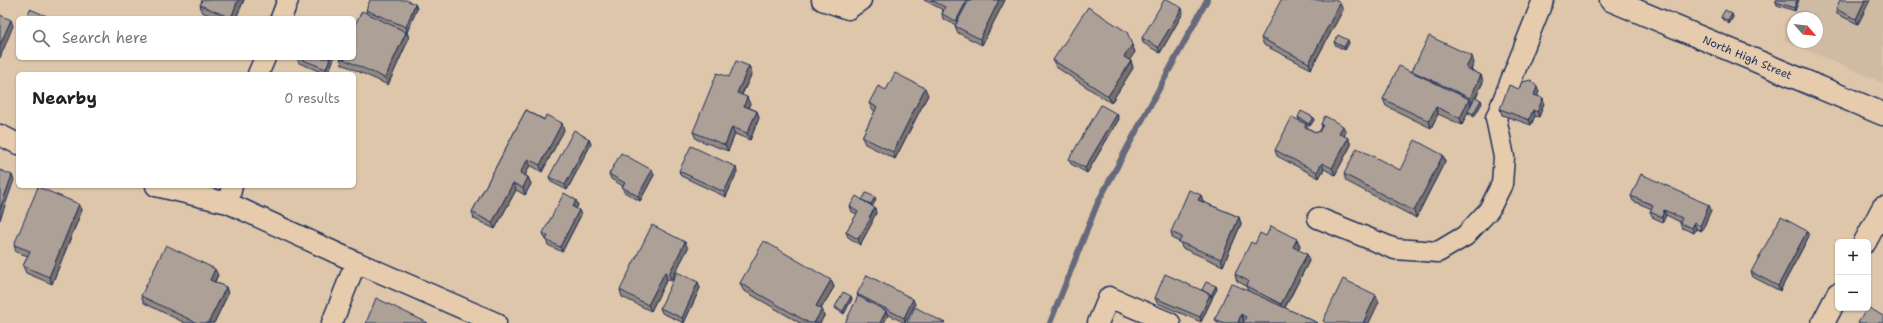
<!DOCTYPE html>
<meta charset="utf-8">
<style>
:root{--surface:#fff;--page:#f6f6f6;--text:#222;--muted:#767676;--line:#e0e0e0}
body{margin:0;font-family:"Shantell Sans",sans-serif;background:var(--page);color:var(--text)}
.controls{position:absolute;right:12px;bottom:12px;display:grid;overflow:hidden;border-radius:6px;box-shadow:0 1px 3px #0004}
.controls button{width:36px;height:36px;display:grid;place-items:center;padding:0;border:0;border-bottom:1px solid var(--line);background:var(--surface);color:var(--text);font:20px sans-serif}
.compass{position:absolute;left:1787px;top:12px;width:36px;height:36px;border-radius:50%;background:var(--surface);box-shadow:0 1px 3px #0004;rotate:118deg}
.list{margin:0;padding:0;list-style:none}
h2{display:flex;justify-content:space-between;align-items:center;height:52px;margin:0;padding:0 16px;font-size:17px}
h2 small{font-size:13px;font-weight:400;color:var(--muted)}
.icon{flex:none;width:22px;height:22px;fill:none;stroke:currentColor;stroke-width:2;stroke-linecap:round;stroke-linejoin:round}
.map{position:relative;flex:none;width:1883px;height:323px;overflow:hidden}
.search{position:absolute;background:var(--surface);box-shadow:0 1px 3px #0004;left:16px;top:16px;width:340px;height:44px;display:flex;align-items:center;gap:10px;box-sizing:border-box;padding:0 14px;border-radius:6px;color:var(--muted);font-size:15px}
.panel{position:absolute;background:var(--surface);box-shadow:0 1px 3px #0004;left:16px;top:72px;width:340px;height:116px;border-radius:6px}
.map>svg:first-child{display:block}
</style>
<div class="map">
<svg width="1883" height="323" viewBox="0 0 1883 323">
<rect width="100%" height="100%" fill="#dec6aa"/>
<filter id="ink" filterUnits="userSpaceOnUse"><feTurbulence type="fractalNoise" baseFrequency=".025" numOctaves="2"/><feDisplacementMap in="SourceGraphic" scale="8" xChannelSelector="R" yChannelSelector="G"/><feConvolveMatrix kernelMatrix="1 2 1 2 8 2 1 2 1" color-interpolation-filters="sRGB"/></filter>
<g filter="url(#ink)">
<path fill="#cfbba4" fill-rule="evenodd" d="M1801,0H1883V83L1783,40ZM1793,18H1817V42H1793Z"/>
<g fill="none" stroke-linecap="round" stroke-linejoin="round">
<path stroke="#666a7b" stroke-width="6" d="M1050,323L1098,202L1207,0"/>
<defs>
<path id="street" d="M822,0L848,9L861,0
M281,18L288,0
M258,74L265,58
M0,135L18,144
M156,186L228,203
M232,186L228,203L356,262L332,323
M1318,218L1395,249L1438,252L1465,236L1489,210L1502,184L1504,157L1496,118L1543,0
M356,262L496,323
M1098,323L1109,297L1170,323"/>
<path id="secondary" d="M1865,242L1883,208
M1823,323L1838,294"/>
<g id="highway">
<path id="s1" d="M1611,0L1883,114"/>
</g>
</defs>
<use href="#street" stroke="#1b2f5e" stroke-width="23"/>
<use href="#secondary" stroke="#1b2f5e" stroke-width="25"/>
<use href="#highway" stroke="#1b2f5e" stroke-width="25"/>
<use href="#street" stroke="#e6ccad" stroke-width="20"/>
<use href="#secondary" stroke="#e6ccad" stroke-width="22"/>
<use href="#highway" stroke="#e6ccad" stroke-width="22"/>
</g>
<path fill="#958a82" stroke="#1b2f5e" d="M244,0L236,18H216L202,12L200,5Z
M924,0H1005L982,45L958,33L955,26L956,25L943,19L942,14L943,10Z
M1776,0H1799L1795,11L1777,5L1776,2Z
M1870,0L1858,24L1837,14L1836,9Z
M415,4L417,9L407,32L409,38L388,85L342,64L340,58H354L367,13L366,10Z
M1343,10L1311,69L1264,45L1261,38Z
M1183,13L1160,53L1143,43L1142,38Z
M1732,14L1733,17L1729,24L1722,19L1721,17Z
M1334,42L1349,43L1345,50L1335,45Z
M1132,45L1135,52L1129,60L1131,61L1133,68L1111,103L1056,67L1053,60Z
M297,58H334L328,74H326L299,63Z
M1474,63L1471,70L1481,75L1483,82L1476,98L1482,103L1474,117L1469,114L1468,112L1462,125L1438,114L1431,128L1386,106L1383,99L1413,73L1412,71Z
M749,66L752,73L742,95L750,104L748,107L757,111L759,118L750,140L735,134L728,151L696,139L693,132L729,77Z
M1519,89L1539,92L1537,96L1544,103L1539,117L1535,116L1531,125L1502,115L1500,109Z
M886,90L928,95L895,159L865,144L862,137L875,111L872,109L869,103Z
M526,110L564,130L542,172L530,165L525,175L528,177L531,184L525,195L516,190L495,229L474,219L472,212Z
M1117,114L1119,119L1087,173L1071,164L1069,159Z
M1298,117H1313L1314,120L1310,126L1299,120Z
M1306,124L1308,128L1317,133L1319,132L1322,127L1321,124L1346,132L1344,136L1348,138L1351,145L1335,175L1324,169L1319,178L1277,156L1275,150Z
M591,144L567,190L551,182L549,177Z
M1443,155L1445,161L1416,218L1346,181L1344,174L1400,170Z
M652,170L654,175L640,201L624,192L622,187L623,186L611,179L609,174Z
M679,171L737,172L726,197L681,176Z
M1201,195L1203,202L1239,217L1241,224L1223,266L1182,248L1180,242L1173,239L1171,232Z
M1631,196L1711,210L1702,231L1696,229L1694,233L1682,228L1680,223V222L1666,215L1663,222L1652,217L1650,212L1652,209L1633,201Z
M862,200H876L872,206L876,213L872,221V223L860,245L848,237L846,232L857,214L852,212L850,206L863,200Z
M79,204L82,210L52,284L26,273L23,266L28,256L16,252L14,245Z
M578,205L576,209L581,215L562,252L548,245L546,240V239L545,238L543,233Z
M1266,236L1297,239L1300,246L1298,250L1309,261L1285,308L1318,323H1217L1215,319L1248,291L1246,286L1237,281L1235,274L1255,244Z
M1809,236L1780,291L1753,277L1751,272Z
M688,248L671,281L667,279L651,311L622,297L620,290Z
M218,275L215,282L226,287L228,294L214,323H185L144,303L141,296Z
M831,280L834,287L821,309H822L824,316L820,323H800L743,290L740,283Z
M698,282L700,288L684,323L662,313L660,308Z
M1216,286L1217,289L1212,298L1211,297L1212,299L1201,322L1157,303L1155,298L1202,290Z
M857,294L915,304L905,323L887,314L888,316L858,297Z
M851,296L852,299L844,314L836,309L835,307Z"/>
<path fill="#79706a" stroke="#1b2f5e" d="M238,0H244L236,18H231Z
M967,0H972L958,26L956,21Z
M999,0H1005L982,45L980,39Z
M1797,0H1799L1795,11L1794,8Z
M1865,0H1870L1858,24L1856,19Z
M1340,3L1343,10L1311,69L1309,63Z
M415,4L417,9L407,32L406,27Z
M1182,8L1183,13L1160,53L1158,47Z
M1732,14L1733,17L1729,24L1728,21Z
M11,20L13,26L0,58V45Z
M406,32L409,38L388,85L385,78Z
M1348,40L1349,43L1345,50L1344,47Z
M1132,45L1135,52L1127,64L1124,57Z
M1472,56L1474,63L1469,75L1466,68Z
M330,58H334L328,74L326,69Z
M1131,61L1133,68L1111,103L1108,96Z
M749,66L752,73L739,100L737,93Z
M1481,75L1483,82L1472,105L1470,98Z
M1537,87L1539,92L1536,100L1534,95Z
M925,88L928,95L895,159L893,152Z
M747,97L750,104L746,112L744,106Z
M1543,98L1544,103L1539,117L1537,112Z
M1469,99L1471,106L1462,125L1460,118Z
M1481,100L1482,103L1474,117L1473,114Z
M1436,107L1438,114L1431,128L1429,121Z
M1533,110L1535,116L1531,125L1529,120Z
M757,111L759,118L750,140L747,133Z
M1117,114L1119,119L1087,173L1085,168Z
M1313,117L1314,120L1310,126L1309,124Z
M562,123L564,130L542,172L540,165Z
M1343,126L1346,132L1342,140L1339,133Z
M732,127L735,134L728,151L725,145Z
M1348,138L1351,145L1335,175L1332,168Z
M589,139L591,144L567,190L565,185Z
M1443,155L1445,161L1416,218L1414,211Z
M528,159L530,165L523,180L520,173Z
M1322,163L1324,169L1319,178L1317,172Z
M736,167L737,172L726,197L724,192Z
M652,170L654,175L640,201L638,196Z
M12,175L14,180L0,220V209Z
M528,177L531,184L525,195L523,188Z
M513,183L516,190L495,229L492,223Z
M1201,195L1203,201L1201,207L1198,200Z
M875,197L876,200L872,207L871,204Z
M576,200L578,205L574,212L573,207Z
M79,204L82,210L52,284L49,277Z
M1709,205L1711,210L1702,231L1700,226Z
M875,208L876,213L872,221V223L860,245L858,239Z
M579,210L581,215L562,252L560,247Z
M1664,210L1666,215L1663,222L1662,217Z
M1239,217L1241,224L1223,266L1221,259Z
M1694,223L1696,229L1694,233L1692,228Z
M1807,231L1809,236L1780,291L1778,286Z
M1297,239L1300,246L1295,254L1293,247Z
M685,242L688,248L671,281L669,274Z
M1307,254L1309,261L1283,311L1281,304Z
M215,269L218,275L212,286L210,280Z
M665,272L667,279L651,311L648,305Z
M831,280L834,287L819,312L816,306Z
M698,282L700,288L684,323L682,318Z
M1216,286L1217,289L1212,298L1211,295Z
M226,287L228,294L214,323H208Z
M1210,294L1212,299L1201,322L1200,317Z
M1376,295L1379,302L1369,323H1363Z
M851,296L852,299L844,314L843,311Z
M913,299L915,304L905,323L904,318Z
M822,309L824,316L820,323H814Z
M886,311L888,316L884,323H880Z
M1241,314L1244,321L1243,323H1238Z"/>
<path fill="#ada097" stroke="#1b2f5e" d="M202,0H238L231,18L200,5Z
M370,0H406L415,4L406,27L366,10Z
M931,0H967L956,21L942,14L945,7Z
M969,0H999L980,39L955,26Z
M1164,0H1169L1182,8L1158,47L1142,38Z
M1281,0H1335L1340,3L1309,63L1261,38Z
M1776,0H1797L1794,8L1776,2Z
M1840,0H1865L1856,19L1836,9Z
M1088,7L1127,32L1132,45L1124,57L1131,61L1108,96L1053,60Z
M30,9L51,18H27Z
M1725,10L1732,14L1728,21L1721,17Z
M362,11L406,32L385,78L341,58H354V27Z
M0,15L11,20L0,45Z
M1338,35L1348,40L1344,47L1334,42Z
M1429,36L1472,56L1466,68L1481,75L1470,98L1412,71Z
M298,58H330L326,69Z
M736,61L749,66L737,93L747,97L744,106L757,111L747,133L732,127L725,145L693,132L717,73L729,77Z
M1399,66L1469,99L1460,118L1436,107L1429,121L1383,99Z
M895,73L925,88L893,152L862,137L877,107L869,103L878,86L886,90Z
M1531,80L1537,87L1534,95L1543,98L1537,112L1533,110L1529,120L1500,109L1509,85L1519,89L1522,82Z
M1475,97L1481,100L1473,114L1468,111Z
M1101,105L1117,114L1085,168L1069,159Z
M526,110L544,120L546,115L562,123L540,165L528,159L520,173L528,177L523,188L513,183L492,223L472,212Z
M1301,111L1313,117L1309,124L1298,117Z
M1325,116L1343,126L1339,133L1348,138L1332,168L1322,163L1317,172L1275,150L1292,117L1306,124L1305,127L1317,133L1318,131L1319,132L1323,125L1321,124Z
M574,130L589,139L565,185L549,177Z
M1415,140L1443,155L1414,211L1344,174L1357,148L1400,170Z
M691,146L736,167L724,192L679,171Z
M621,153L652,170L638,196L622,187L625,183L609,174Z
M0,170L12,175L0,209Z
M1641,174L1709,205L1700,226L1694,223L1692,228L1680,223L1682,218L1664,210L1662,217L1650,212L1653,205L1631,196Z
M38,187L79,204L49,277L23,266L30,251L14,245Z
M1189,190L1201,195L1198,200L1239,217L1221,259L1179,242L1182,237L1171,232Z
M564,193L576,200L573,207L579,210L560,247L546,240L548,236L543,233Z
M866,193L875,197L871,204L862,200Z
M856,196L875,208L869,217L871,218L858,239L846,232L858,212L850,206Z
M1781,217L1807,231L1778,286L1751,272Z
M652,225L685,242L669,274L665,272L648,305L620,290Z
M1271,226L1297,239L1293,247L1307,254L1281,304L1246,286L1248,281L1235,274L1251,242L1255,244L1260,233L1266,236Z
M764,241L831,280L816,306L822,309L814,323H809L740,283Z
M166,245L215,269L210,280L226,287L208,323H197L141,296Z
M677,272L698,282L682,318L660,308Z
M1165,274L1210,294L1200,317L1155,298Z
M867,275L913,299L904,318L857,294Z
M1343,279L1376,295L1363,323H1326L1323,321Z
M1206,282L1216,286L1211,295L1202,290Z
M1231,283L1318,323H1243L1246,317L1241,314L1238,323H1224L1215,319Z
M843,292L851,296L843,311L835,307Z
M858,296L886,311L880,323H845Z
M376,298L428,323H366Z
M915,307L945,323H907Z
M1868,307L1883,316V323H1858L1867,308H1868Z"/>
</g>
<g text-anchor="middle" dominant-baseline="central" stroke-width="3" stroke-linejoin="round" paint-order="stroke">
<g font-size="11" fill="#1b2f5e" stroke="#e6ccad">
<text stroke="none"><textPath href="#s1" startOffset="148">North High Street</textPath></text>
</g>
</g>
</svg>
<div class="controls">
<button>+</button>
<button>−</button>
</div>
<svg class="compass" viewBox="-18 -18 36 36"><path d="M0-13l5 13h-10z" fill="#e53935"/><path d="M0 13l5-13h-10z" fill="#767676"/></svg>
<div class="search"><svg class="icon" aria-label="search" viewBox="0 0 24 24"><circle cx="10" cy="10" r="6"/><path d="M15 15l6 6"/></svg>Search here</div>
<section class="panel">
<h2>Nearby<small>0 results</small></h2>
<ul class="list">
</ul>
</section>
</div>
